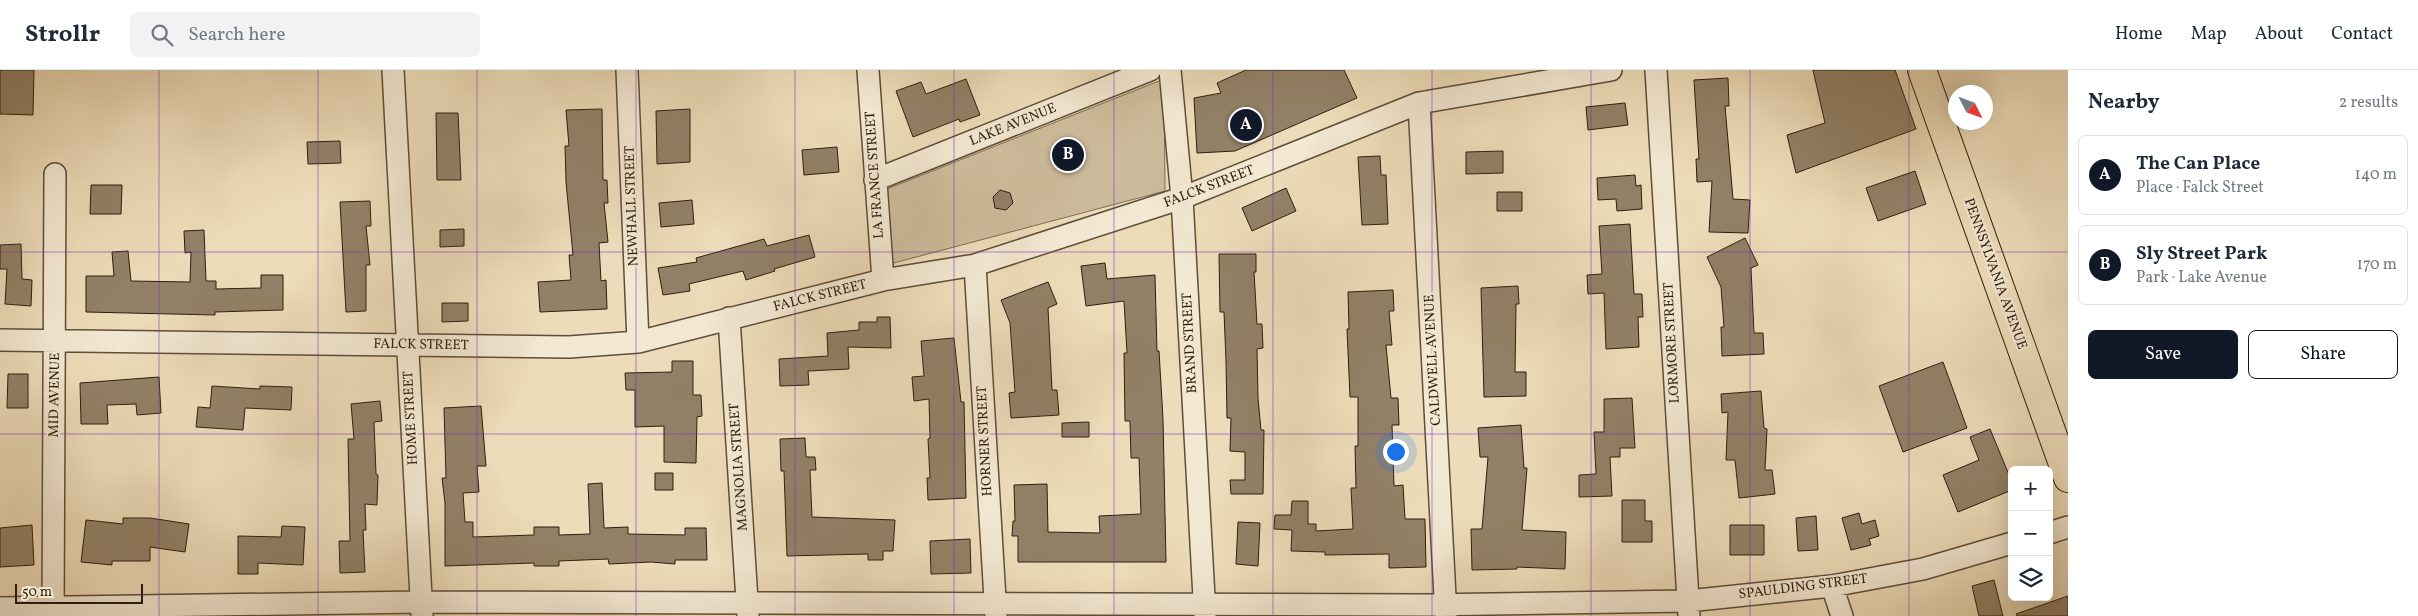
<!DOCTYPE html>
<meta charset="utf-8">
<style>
:root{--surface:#fff;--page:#f2f2f3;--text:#1f2937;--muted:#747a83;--line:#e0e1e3;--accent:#111827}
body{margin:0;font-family:Vollkorn,serif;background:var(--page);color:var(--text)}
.controls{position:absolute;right:15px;bottom:15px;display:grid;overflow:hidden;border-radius:8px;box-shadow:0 5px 20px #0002}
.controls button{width:45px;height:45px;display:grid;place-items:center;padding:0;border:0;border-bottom:1px solid var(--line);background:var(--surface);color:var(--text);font:25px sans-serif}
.compass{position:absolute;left:1948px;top:15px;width:45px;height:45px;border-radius:50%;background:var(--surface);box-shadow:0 5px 20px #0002;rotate:132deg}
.scale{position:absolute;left:15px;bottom:12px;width:128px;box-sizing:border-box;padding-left:5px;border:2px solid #2f1e0e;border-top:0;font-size:14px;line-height:18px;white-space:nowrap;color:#2f1e0e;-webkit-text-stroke:4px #f3e8d2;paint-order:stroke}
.you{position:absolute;left:1395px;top:381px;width:18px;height:18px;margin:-12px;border:4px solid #fff;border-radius:50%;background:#1a73e8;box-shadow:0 0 0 8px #1a73e833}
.badge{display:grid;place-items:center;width:32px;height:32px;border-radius:50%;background:var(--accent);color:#fff;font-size:16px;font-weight:700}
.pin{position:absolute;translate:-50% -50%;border:2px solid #fff;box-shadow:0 1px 5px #0006}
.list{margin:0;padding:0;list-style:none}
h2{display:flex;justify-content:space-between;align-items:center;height:65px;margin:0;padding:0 20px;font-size:21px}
h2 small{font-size:16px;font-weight:400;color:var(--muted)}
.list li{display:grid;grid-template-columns:32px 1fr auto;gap:15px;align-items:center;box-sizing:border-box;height:80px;margin:0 10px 10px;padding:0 10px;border:1px solid var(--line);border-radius:8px}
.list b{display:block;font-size:19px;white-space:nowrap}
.list p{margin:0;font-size:16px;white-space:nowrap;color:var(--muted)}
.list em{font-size:16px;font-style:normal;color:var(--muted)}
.actions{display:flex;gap:10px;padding:15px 20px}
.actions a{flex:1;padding:11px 0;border:1px solid var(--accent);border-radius:8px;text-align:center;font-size:18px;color:var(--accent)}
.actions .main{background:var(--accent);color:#fff}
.icon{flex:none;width:28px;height:28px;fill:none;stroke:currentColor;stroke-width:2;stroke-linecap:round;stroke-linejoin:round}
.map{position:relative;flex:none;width:2068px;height:546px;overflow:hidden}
header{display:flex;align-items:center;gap:30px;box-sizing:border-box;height:70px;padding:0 25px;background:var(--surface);border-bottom:1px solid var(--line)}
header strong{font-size:24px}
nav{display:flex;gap:28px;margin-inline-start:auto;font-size:18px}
.search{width:350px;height:45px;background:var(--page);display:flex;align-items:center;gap:12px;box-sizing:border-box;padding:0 18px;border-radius:8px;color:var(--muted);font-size:19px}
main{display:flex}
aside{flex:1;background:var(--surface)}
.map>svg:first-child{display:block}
</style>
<header>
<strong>Strollr</strong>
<div class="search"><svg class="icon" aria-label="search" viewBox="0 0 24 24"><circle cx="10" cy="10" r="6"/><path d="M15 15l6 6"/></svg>Search here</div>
<nav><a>Home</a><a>Map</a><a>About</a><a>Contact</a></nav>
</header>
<main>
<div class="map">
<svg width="2068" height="546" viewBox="0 0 2068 546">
<rect width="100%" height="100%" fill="#eddcb9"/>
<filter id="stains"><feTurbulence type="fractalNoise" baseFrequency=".004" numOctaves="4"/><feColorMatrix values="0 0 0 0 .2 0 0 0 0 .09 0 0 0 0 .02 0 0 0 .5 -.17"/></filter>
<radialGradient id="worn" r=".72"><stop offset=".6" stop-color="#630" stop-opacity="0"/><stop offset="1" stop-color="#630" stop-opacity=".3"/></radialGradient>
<path fill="#cdbc9c" stroke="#7e6d55" d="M1164,9L1165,121L890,194L887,119Z"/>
<path fill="#928167" stroke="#2f1e0e" d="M0,0H34L33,45L0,44Z
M1246,0H1344L1357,28L1235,81L1197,83L1194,28L1221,23L1217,13Z
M1813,0H1895L1916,59L1796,103L1787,65L1825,53Z
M1728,8L1729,36H1725L1733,129L1750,130L1748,163L1709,162L1712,111L1697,112L1696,89H1699L1694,10Z
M966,9L980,45L960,52L959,49L913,67L896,21L921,12L926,24Z
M1625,33L1628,55L1588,60L1586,37Z
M602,39L603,110H607L608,133H604L608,172L599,173L601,211L606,210L607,239L540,242L538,212L571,210L569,185H573L566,112L565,76H569L566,40Z
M690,39V92L657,94L656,41Z
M436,43H458L461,110H437Z
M340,71L341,93L308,94L307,72Z
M837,77L839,102L804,105L802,80Z
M1503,81V103L1466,104V82Z
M1380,86L1381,105H1386L1388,154L1362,155L1358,87Z
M1915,101L1926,134L1878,151L1866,118Z
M1635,105L1636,116L1641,115L1642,139L1617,141L1616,129L1598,130L1597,108Z
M91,115H122L121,144H90Z
M1286,118L1296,141L1252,161L1242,138Z
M1000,120L1010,123L1013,133L1006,140L995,138L993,127Z
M1497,122H1522V141H1497Z
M692,130L694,154L661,157L659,133Z
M370,131L371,156H366L370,195H366V241L346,242L340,132Z
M1630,154L1634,224H1642L1643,247H1638L1639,277L1606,279L1604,223L1588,224L1587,205L1602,204L1599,156Z
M464,159V176L440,177V160Z
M204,160L206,211H216V219L261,218V205H283V240L215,242V245L86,242V206H114L112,182L128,181L131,211L190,212L191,182L185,183L184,161Z
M809,165L815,187L774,199L775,201L746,210L743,201L689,214L690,221L663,225L658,198L697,192L696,188L764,169L767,176Z
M1745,168L1758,195L1751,198L1754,263H1763L1764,284L1722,286L1721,257H1724L1721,217L1707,187Z
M21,174L22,209L32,210L31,236L5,234L7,199H0V175Z
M1219,184H1256V202H1254L1257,254H1262L1263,278L1257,279L1258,328L1261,360H1264L1263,424H1231L1230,410H1245V382L1230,381L1231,348H1227L1226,291L1224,242H1220Z
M1105,193L1107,209L1155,205L1157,281H1159L1163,349L1166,492H1018V466H1012L1013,451H1015L1014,415L1047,414L1048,462L1100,463L1099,446L1141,444L1139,388H1131L1130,351H1125L1124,283H1127L1124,231L1086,236L1081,196Z
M1048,212L1057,234L1048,238L1052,320H1057L1059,345L1011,348L1009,323L1015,322L1010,253L1001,230Z
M1518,216L1519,234H1516L1515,302H1526V326L1484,327L1481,218Z
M1393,220L1394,241H1389L1392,275H1386L1391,328H1398L1399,355H1392L1394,416L1403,415L1405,449H1425L1426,497L1389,498V484L1325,485V482L1291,481L1292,460L1274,459L1275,445H1291L1292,431H1308V454H1316V461L1353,459L1351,418H1356L1355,376H1358V327H1350L1347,259H1349L1348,222Z
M442,233H468V251L442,252Z
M877,247H890L891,278L848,277L849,299L808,301L809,315L780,316L779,289L828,286L827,263L859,260V252H877Z
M954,268L961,332H964L966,428L928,430L927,408H930L928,369L930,368L929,329L914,331L912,307L924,306L921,271Z
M672,291H693V325H701L702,346L697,347L696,393L664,392V356L635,357V320H626L625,303L672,302Z
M1943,292L1967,358L1903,382L1879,316Z
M8,304H28V338H7Z
M159,307L161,343L137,345L136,334L107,335L108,354H81L80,313Z
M212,316L260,319V316L292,317L291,340L245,338L243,360L196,357L198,337L210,338Z
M1761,321L1764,358L1767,359L1765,400H1772L1775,424L1739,428L1735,390H1726L1728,342L1722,343L1721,324Z
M1632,328L1635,378H1620V387H1610L1612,426L1579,427V405L1596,404L1594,362H1604V329Z
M380,331L382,351L374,352L376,404L378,405L377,435L365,434L366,460H363L365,502L340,503L339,471H350L348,369H354L351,334Z
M481,336L486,396H477L479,422L463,423L465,452H473V467L534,465V457H559V465L590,464L588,414L602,413L604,458L628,457V464L685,465V458H706L707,490H675V494L651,492L609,494L608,489L559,491V496H534V493L445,496V433L442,408H446L444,338Z
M1089,352V367H1062V353Z
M1521,355L1524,398H1527L1522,460L1566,462L1565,499L1517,497V499L1472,500L1471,459H1482L1488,387H1480L1478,358Z
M1990,359L2012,412V420L1958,442L1943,405L1979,390L1970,367Z
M805,368L806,387H815L816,400H810L812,447L895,450L893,481H883V490H868V484L787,486L784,401H781L780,369Z
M655,403H673V420H655Z
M1622,430H1645V451H1652V472H1622Z
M1859,443L1862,454L1875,450L1879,466L1869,469L1871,475L1851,480L1842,448Z
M1816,446L1818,480L1798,481L1796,448Z
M123,448H150L189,454L185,482L150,477V491H112V495L81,492L86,450L123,454Z
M1238,452L1260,453L1258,496L1236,494Z
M32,455L34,495L0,497V458Z
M1730,455H1764V485H1730Z
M282,456L305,457L303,495L258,493V504H238V466L281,467Z
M970,469L971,503L931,504L930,471Z
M1994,510L2003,546H1979L1972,516Z
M2068,526V546H2017L2016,544Z"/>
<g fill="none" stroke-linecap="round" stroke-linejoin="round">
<defs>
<path id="minor" d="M393,0L422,546
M627,0L638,272
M868,0L883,210
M1170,0L1182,128L1205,546
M1656,0L1689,546
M1419,33L1446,546
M875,110L1150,0
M975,195L996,546
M729,248L748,546
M0,270L569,277L638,272L883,210L975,195L1182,128L1419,33L1611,0
M2049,463L2068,457
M1832,516L1842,546
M0,538L421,532L1423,535L1688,531L1832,516L1923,499L2012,473
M53,546L55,104"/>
<path id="major" d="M1922,0L2068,408"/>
</defs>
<use href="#minor" stroke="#5e4e39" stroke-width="24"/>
<use href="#major" stroke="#2f1e0e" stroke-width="30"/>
<use href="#minor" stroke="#f3e8d2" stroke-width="21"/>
<use href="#major" stroke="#eddcb9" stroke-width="28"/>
</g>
<path fill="none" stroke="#7b2cbf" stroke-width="1" stroke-opacity="0.55" d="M159,0V546M318,0V546M477,0V546M636,0V546M795,0V546M954,0V546M1114,0V546M1273,0V546M1432,0V546M1591,0V546M1750,0V546M1909,0V546M0,182H2068M0,364H2068"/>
<g text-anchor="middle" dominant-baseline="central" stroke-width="4.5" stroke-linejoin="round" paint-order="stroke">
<g font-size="14" fill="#2f1e0e" stroke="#f3e8d2">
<text transform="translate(1013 55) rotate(-22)">LAKE AVENUE</text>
<text transform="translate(875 105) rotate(-94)">LA FRANCE STREET</text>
<text transform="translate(1209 117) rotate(-21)">FALCK STREET</text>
<text transform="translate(632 136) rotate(-92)">NEWHALL STREET</text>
<text transform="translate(1995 204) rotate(70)">PENNSYLVANIA AVENUE</text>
<text transform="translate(820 226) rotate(-14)">FALCK STREET</text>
<text transform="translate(1190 273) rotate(-93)">BRAND STREET</text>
<text transform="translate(1672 273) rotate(-93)">LORMORE STREET</text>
<text transform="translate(421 275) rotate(1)">FALCK STREET</text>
<text transform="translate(1433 290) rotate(-93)">CALDWELL AVENUE</text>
<text transform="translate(55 325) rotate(-89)">MID AVENUE</text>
<text transform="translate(411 348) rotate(-93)">HOME STREET</text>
<text transform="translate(985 371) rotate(-93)">HORNER STREET</text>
<text transform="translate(739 397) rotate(-94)">MAGNOLIA STREET</text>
<text transform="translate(1803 517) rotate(-7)">SPAULDING STREET</text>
</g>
</g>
<rect width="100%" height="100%" filter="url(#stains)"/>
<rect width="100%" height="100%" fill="url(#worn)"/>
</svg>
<div class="controls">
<button>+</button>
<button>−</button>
<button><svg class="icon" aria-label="layers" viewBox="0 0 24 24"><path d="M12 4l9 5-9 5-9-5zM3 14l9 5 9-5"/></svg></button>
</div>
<svg class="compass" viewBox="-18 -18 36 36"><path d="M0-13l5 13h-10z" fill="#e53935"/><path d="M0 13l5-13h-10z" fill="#747a83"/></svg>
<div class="scale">50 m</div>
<div class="you"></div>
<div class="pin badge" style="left:1246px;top:55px">A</div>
<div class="pin badge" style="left:1068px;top:85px">B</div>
</div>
<aside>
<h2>Nearby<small>2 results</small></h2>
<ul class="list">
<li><span class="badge">A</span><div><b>The Can Place</b><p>Place · Falck Street</p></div><em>140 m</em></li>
<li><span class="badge">B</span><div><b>Sly Street Park</b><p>Park · Lake Avenue</p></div><em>170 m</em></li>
</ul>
<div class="actions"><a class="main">Save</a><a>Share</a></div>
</aside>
</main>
